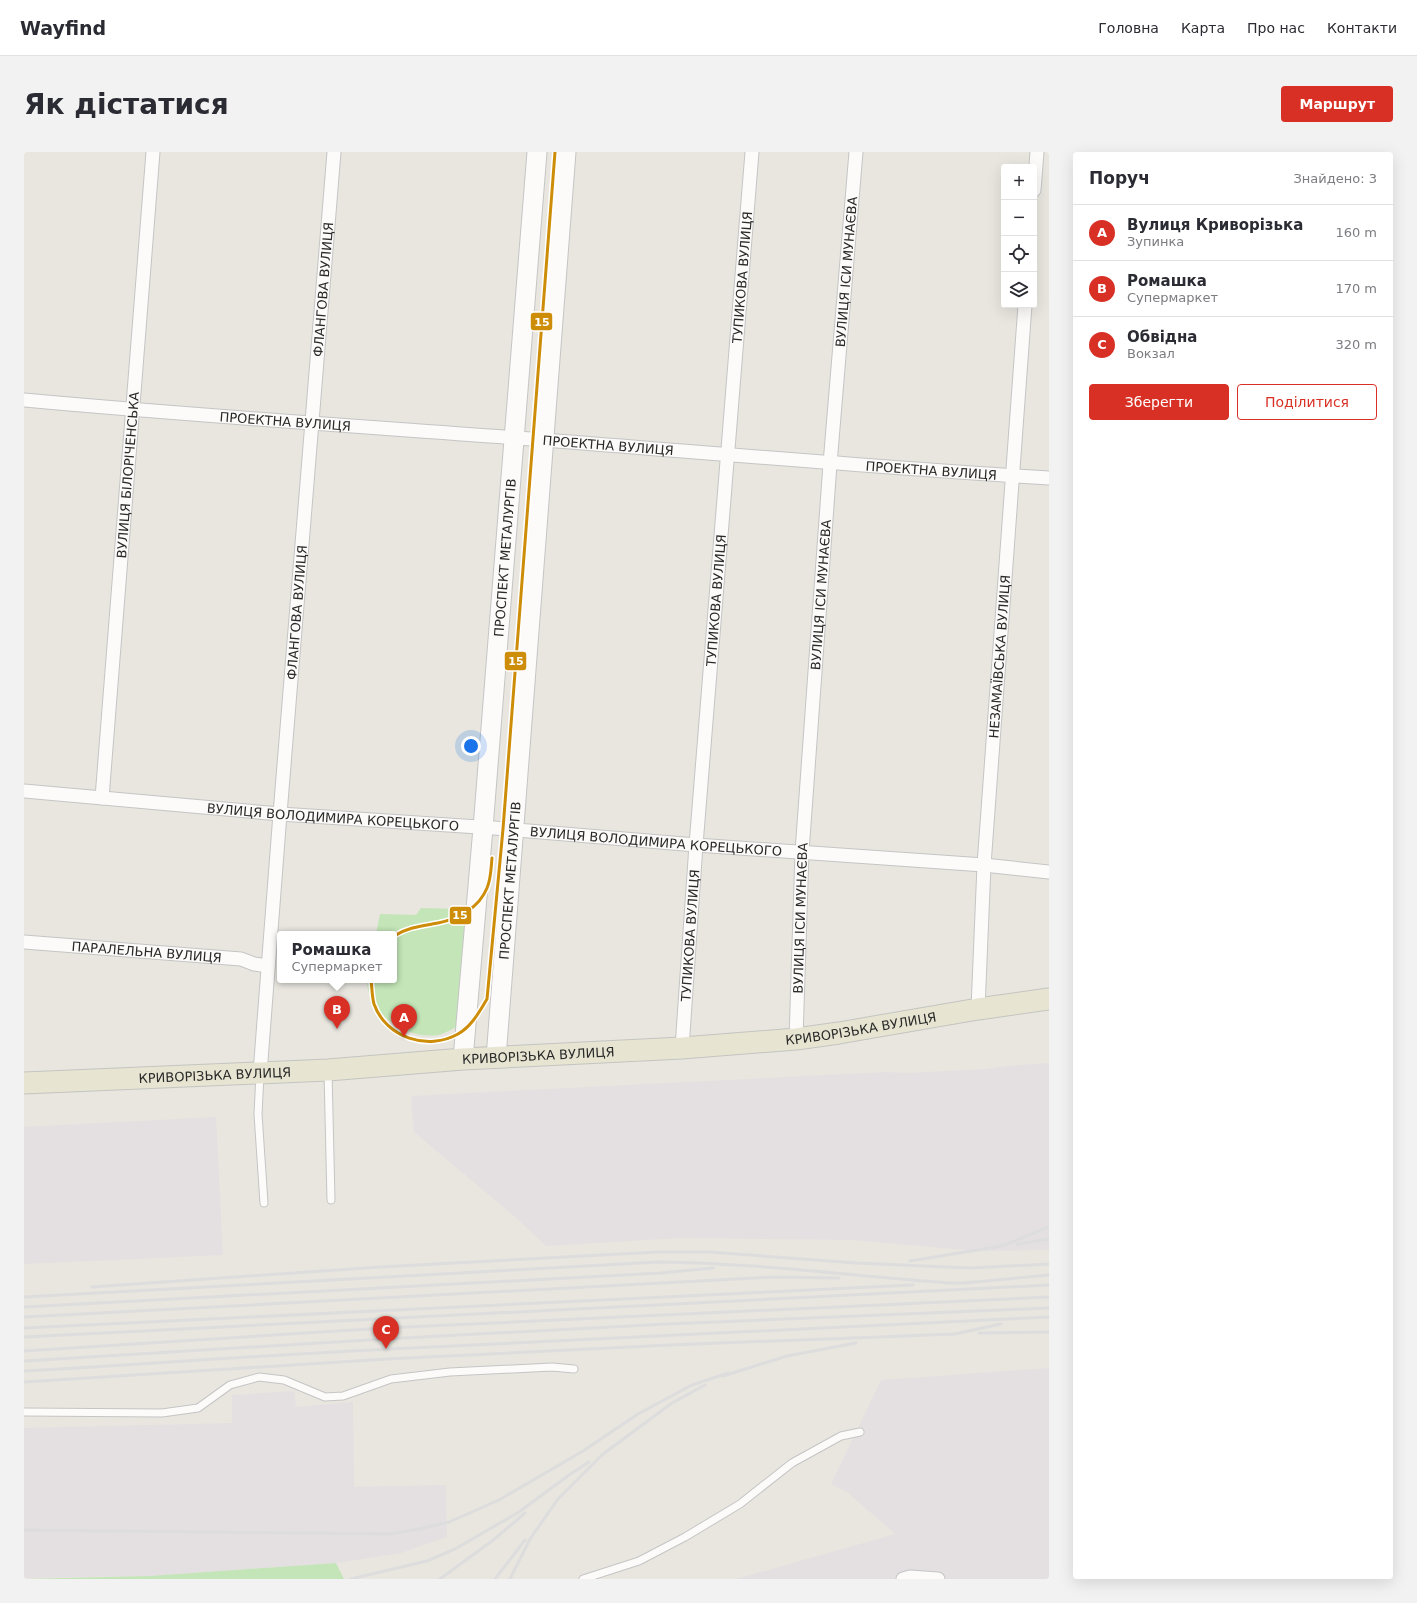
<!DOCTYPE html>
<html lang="uk">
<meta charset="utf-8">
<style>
:root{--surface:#fff;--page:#f2f2f3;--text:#2b2b33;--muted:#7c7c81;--line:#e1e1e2;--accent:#d93025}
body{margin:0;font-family:"DejaVu Sans",sans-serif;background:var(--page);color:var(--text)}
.controls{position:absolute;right:12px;top:12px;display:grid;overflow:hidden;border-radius:4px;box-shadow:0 4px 16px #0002}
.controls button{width:36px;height:36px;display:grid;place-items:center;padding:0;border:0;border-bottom:1px solid var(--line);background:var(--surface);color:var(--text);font:20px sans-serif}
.you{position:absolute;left:447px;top:594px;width:14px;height:14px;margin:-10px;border:3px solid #fff;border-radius:50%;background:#1a73e8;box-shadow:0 0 0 6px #1a73e833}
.badge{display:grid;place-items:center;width:26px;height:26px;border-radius:50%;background:var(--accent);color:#fff;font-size:13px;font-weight:700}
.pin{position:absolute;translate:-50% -33px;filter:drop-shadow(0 1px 2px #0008)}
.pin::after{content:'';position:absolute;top:21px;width:14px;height:12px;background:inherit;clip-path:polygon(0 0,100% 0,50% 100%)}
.popup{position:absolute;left:253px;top:779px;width:120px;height:52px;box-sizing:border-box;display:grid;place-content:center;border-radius:4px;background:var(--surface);filter:drop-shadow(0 1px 3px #0005);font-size:13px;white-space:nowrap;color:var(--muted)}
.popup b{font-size:15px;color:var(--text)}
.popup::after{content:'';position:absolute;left:50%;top:100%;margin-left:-8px;border:8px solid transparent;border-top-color:var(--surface)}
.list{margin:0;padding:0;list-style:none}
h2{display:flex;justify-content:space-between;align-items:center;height:52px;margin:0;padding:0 16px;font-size:17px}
h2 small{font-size:13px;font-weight:400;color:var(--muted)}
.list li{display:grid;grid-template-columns:26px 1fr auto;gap:12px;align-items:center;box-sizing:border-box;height:56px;padding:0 16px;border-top:1px solid var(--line)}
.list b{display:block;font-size:15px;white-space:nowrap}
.list p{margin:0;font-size:13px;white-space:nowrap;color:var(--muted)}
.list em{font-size:13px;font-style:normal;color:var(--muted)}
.actions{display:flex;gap:8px;padding:12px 16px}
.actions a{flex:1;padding:9px 0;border:1px solid var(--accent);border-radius:4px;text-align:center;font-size:14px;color:var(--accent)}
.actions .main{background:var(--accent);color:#fff}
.icon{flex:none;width:22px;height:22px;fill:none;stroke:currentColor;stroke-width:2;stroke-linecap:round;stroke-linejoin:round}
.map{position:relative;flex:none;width:1025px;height:1427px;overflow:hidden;border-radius:4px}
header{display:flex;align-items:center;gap:24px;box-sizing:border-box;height:56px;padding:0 20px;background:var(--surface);border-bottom:1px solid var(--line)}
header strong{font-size:19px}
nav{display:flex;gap:22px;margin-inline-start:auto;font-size:14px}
.intro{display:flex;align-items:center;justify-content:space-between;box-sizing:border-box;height:96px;padding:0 24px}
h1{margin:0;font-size:28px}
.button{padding:10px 18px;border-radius:4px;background:var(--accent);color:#fff;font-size:14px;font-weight:700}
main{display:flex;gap:24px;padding:0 24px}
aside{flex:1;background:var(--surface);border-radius:4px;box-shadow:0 4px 16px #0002}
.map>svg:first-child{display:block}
</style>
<header>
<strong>Wayfind</strong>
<nav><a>Головна</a><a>Карта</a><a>Про нас</a><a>Контакти</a></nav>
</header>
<div class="intro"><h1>Як дістатися</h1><a class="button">Маршрут</a></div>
<main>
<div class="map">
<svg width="1025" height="1427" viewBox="0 0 1025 1427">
<rect width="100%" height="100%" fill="#e8e6df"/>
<path fill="#e4e0e2" d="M1025,911V1098L953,1099L827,1088L657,1086L522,1094L490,1064L390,980L387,944L863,920L883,921L962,917L983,914Z
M192,965L199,1103L0,1112V975Z
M1025,1216V1427H712L871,1382L823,1340L807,1332L857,1228Z
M270,1239L272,1255L329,1250L330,1335L422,1333L423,1385L377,1401L312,1411L126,1424L0,1426V1276L208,1271V1243Z"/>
<path fill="#c3e5b7" d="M397,756L432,757L443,766L434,874C428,877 420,882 414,883C382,888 343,861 343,828H370V782H352L356,762L392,763Z
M312,1411L320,1427H0L126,1424Z"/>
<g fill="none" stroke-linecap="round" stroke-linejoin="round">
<defs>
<path id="service" d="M304,920L307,1048
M236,923L234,962L240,1051
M0,1260L138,1261L174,1256L206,1233L235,1225L260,1228L301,1245L319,1244L367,1227L426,1220L528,1215L550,1217
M559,1427L615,1409L661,1385L716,1352L768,1311L817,1284L836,1280"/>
<g id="minor">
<path d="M1010,38L1013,0"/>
<path id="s1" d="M0,248C173,264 347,275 520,288C688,301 857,316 1025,326"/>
<path id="s2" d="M0,639L256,662L470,676L672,693L960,713L1025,720"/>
<path id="s3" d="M78,646L129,0"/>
<path id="s4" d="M0,790L217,807L230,812L244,814"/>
<path id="s5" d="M954,857L960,713L1001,153"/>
<path id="s6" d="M772,887L778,700L806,312L832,0"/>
<path id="s7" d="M658,896L672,693L728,0"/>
<path id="s8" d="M236,921L256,662L310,0"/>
<path d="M879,1427L886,1425L914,1427"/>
</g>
<g id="secondary">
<path id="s9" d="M472,906L542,0"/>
<path id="s10" d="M439,907L459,676L513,0"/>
</g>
<g id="primary">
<path id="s11" d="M0,931L304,918L439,907L658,896L772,887L815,881L954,857L1025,847"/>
</g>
</defs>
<use href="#service" stroke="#c5c5c5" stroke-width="9"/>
<use href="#minor" stroke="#c5c5c5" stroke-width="15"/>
<use href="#secondary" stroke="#c5c5c5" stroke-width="21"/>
<use href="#primary" stroke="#c4c4c1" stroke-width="23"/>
<use href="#service" stroke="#fcfbfa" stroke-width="7"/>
<use href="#minor" stroke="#fcfbfa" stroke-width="13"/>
<use href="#secondary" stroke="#fcfbfa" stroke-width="19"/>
<use href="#primary" stroke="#e7e5d2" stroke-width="21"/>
<path stroke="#ddddde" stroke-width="3" d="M993,1092L1025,1087
M886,1109L978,1094L1025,1075
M68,1135L356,1115L634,1100H685L832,1111L946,1116L1025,1112
M0,1145L635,1110C732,1111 829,1124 925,1131H940L1025,1123
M0,1155L637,1121L689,1116
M0,1165L751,1125L815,1126
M0,1176L889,1133
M955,1181L1025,1180
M0,1185L1025,1133
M0,1199L361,1176L1025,1145
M0,1209L361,1187L643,1172L1025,1156
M0,1219C122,1212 244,1203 366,1197C585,1185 805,1177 1025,1165
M699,1224L763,1204L832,1191
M0,1230L363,1207L646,1193L931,1182L977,1172
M0,1378L366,1382L395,1377L425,1370L475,1348L559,1299L614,1262L668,1233L704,1221
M327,1427L403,1409L431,1397L495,1360L545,1323L565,1310
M416,1427L468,1389L501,1361
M471,1427L501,1388
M486,1427L506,1387L534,1347L579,1302L648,1251L681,1233"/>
<defs>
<path id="tram-1" d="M370,784C384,775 398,774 414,771C434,767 455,756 463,736C467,727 467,716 468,706
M347,828C348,836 348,845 350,852C362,886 404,899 434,882C448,874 455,860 463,847L479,677L531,0"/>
</defs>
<use href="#tram-1" stroke="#fff" stroke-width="6"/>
<use href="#tram-1" stroke="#ce8d08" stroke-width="3"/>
</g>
<g text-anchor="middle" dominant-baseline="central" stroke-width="3.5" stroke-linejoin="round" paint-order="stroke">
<g font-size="13" fill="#2a2a2a" stroke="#fff">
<text stroke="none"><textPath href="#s6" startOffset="769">ВУЛИЦЯ ІСИ МУНАЄВА</textPath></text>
<text stroke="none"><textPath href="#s7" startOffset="773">ТУПИКОВА ВУЛИЦЯ</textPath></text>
<text stroke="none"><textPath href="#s8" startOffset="786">ФЛАНГОВА ВУЛИЦЯ</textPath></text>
<text stroke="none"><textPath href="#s1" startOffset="262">ПРОЕКТНА ВУЛИЦЯ</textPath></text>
<text stroke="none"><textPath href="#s1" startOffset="586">ПРОЕКТНА ВУЛИЦЯ</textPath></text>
<text stroke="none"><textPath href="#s1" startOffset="910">ПРОЕКТНА ВУЛИЦЯ</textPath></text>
<text stroke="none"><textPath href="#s3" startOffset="324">ВУЛИЦЯ БІЛОРІЧЕНСЬКА</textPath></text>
<text stroke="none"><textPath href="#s10" startOffset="503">ПРОСПЕКТ МЕТАЛУРГІВ</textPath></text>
<text stroke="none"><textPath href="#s6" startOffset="445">ВУЛИЦЯ ІСИ МУНАЄВА</textPath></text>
<text stroke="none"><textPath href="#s7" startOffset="449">ТУПИКОВА ВУЛИЦЯ</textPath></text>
<text stroke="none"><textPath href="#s8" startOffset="462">ФЛАНГОВА ВУЛИЦЯ</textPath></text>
<text stroke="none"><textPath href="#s5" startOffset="353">НЕЗАМАЇВСЬКА ВУЛИЦЯ</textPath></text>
<text stroke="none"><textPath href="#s2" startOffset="310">ВУЛИЦЯ ВОЛОДИМИРА КОРЕЦЬКОГО</textPath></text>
<text stroke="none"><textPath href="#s2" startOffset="634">ВУЛИЦЯ ВОЛОДИМИРА КОРЕЦЬКОГО</textPath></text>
<text stroke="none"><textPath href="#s9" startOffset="178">ПРОСПЕКТ МЕТАЛУРГІВ</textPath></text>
<text stroke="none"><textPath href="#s6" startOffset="121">ВУЛИЦЯ ІСИ МУНАЄВА</textPath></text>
<text stroke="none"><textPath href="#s7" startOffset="113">ТУПИКОВА ВУЛИЦЯ</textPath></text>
<text stroke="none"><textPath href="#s4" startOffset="123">ПАРАЛЕЛЬНА ВУЛИЦЯ</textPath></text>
<text stroke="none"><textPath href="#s11" startOffset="839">КРИВОРІЗЬКА ВУЛИЦЯ</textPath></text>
<text stroke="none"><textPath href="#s11" startOffset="515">КРИВОРІЗЬКА ВУЛИЦЯ</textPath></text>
<text stroke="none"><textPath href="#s11" startOffset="191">КРИВОРІЗЬКА ВУЛИЦЯ</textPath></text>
</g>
</g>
<g stroke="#fff" stroke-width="1.5">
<rect x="506" y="160" width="23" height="19" rx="4" fill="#ce8d08"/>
<rect x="480" y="499" width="23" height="20" rx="4" fill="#ce8d08"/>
<rect x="425" y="754" width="23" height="19" rx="4" fill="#ce8d08"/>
</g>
<g font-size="11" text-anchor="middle" font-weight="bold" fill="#fff">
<text x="518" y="174">15</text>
<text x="492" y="513">15</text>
<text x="436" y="767">15</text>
</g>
</svg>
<div class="controls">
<button>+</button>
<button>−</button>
<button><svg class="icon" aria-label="locate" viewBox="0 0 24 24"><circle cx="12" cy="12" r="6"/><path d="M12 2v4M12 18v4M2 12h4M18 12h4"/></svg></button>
<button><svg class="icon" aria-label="layers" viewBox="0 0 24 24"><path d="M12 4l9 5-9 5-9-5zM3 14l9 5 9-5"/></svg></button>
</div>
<div class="you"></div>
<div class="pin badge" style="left:380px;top:885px">A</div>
<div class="pin badge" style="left:313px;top:877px">B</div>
<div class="popup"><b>Ромашка</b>Супермаркет</div>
<div class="pin badge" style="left:362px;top:1197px">C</div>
</div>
<aside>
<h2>Поруч<small>Знайдено: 3</small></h2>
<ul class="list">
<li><span class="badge">A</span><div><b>Вулиця Криворізька</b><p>Зупинка</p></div><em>160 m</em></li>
<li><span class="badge">B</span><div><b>Ромашка</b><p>Супермаркет</p></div><em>170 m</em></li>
<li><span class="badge">C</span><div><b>Обвідна</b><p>Вокзал</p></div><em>320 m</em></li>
</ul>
<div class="actions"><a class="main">Зберегти</a><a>Поділитися</a></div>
</aside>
</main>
